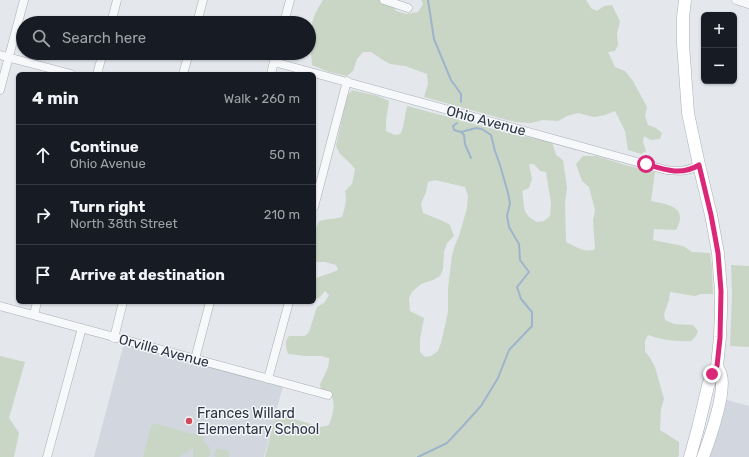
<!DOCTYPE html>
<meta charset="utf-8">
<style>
:root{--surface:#171b24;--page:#242831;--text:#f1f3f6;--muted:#9ea1a6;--line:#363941}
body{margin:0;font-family:Rubik,sans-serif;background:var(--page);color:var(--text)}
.controls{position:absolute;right:12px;top:12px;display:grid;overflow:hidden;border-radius:6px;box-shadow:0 1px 3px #0004}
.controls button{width:36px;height:36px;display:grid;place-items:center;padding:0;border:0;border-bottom:1px solid var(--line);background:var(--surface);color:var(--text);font:20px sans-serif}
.stop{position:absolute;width:12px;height:12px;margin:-9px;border:3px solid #db2777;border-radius:50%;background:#fff}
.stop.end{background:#db2777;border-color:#fff;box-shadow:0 1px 4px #0008}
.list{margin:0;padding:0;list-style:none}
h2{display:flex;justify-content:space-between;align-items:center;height:52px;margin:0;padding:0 16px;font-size:17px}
h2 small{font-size:13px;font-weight:400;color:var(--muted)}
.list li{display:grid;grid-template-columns:26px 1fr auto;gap:12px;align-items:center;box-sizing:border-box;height:60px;padding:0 16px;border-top:1px solid var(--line)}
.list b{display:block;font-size:15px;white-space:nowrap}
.list p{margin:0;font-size:13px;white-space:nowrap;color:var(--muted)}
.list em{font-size:13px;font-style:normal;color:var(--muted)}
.icon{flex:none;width:22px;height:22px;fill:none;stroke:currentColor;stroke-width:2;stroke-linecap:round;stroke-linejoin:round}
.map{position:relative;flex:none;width:749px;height:457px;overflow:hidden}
.search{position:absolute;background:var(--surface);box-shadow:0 1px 3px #0004;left:16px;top:16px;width:300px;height:44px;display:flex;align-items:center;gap:10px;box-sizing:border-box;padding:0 14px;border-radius:22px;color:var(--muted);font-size:15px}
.panel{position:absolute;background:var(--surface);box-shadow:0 1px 3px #0004;left:16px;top:72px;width:300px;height:232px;border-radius:6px}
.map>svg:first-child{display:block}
</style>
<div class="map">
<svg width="749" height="457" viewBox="0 0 749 457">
<rect width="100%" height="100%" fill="#e4e7ec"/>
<path fill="#d2d6de" d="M124,343L283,386L264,457H94Z
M723,399L749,406V457H707Z"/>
<path fill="#c9d6c5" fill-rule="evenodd" d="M323,0H389L396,11L406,14L418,12L423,4L421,0H586L591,8L597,11L604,6L612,5L620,21L617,33L618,45L615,51L608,52L615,67L625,71L633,81L647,107L645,116L648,125L656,128L662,133L660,139L651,140L644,136L643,142L646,151L641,154L628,150L625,131L615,111L605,115L594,117L578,113L567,116L558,121L543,120L531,123L515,122L424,97L428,84L427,74L405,66L390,64L383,60L371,52H363L357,59L353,71L347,76L329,72L312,65C311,50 308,32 314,17C316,11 320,5 323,0Z
M352,90L378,96L389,101L386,121V131L395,135L400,134C404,129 405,114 407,106L516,135L552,142L556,155L563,160L567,188L565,202L566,242C576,247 583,252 594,250L595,247L593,221L595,210L589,187L582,181L576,164L583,156H597L625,165L655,172L651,201C668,204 689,207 676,230L654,229L653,240L683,246L692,252L710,253L712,268L713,294H701L695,296L670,292L669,300L664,314L665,320L674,324L693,325L698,331L696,336L691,341C676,342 662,340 648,335L645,341V351L650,358L655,367L664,399L661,409L660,430L679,442V455L678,457H265L275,417H287L321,427L329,425C333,413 336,406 331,394L321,390L320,384C324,376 330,367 329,358L321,356H306L288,354C286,347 284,342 289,336H305L309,332L317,307L324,303L329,295L325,291L320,297L314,300V279C322,275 330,274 338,270L336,265L325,262H317L314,261V234L319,221C327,219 334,219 342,217C345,208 347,200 345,191L352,184L355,169L350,163L340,154L336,146L347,96ZM529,164H534L540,171L546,172L551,203L550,216L544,221L537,222C521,214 525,206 522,191L529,188L532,179ZM435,180L465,187L468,196L467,208L459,236L455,245L452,255L448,289V312L441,343L438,351L431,356L425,357L420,352V339L424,318L410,311L409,298L412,292L421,284L433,280L440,276L443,269L444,252L447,243L454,236L450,225L443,221L423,213L421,204L426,192L428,182Z
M731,265L749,266V347L730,346L732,296Z
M0,356L25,362L9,418L19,433L14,457H0Z
M152,423L205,437L203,441L210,448V455L208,457H193V448L179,457H143Z
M217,448L229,451V457H215L214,452L216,451Z"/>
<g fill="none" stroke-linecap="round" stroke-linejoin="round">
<path stroke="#9fb4cc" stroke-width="2" d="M428,0L434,39L451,80L461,94V102
M461,132L464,135L465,144L471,158
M418,457L447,443L462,427L481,406L498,378L509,350L532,326V312L521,299L517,287L529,272L520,260L519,244L509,227L507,216L510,203L508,193L500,165L495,151L491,135L482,129L476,128L461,132L454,130L453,126L457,123"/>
<defs>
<path id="street" d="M384,0L408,8
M736,0L748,4
M111,23L117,0
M197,23L203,0
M284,23L290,0
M0,55L71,74
M274,62L666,170C679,171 687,172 699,165
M97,74L103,53
M183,74L189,53
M271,74L276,53
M0,90L24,0
M314,207L347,81
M0,306L328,395
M34,315L37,302
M114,338L123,302
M195,359L210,302
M268,379L289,302
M47,457L82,328"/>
<path id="secondary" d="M685,0L683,17V44L688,113L699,165L711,215L718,253L721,291V311L720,337L717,366L712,374L708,386L698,428L690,457
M703,457C710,438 726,393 721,375C720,372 718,369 717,366"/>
</defs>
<use href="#street" stroke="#a9aeb7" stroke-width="9"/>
<use href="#secondary" stroke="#a9aeb7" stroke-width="13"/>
<use href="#street" stroke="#f7f8fa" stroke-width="8"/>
<use href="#secondary" stroke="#fff" stroke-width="12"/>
</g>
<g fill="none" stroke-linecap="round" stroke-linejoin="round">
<path stroke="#db2777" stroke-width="5" d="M646,164C665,170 681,176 699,165L711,215L714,231L718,253L721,291L720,338L717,366L712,374"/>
</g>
<circle fill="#d1495b" stroke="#f4f6f9" stroke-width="1.5" cx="189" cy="421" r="4"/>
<g text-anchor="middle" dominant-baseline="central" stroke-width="3" stroke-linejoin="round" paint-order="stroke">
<g font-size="14" fill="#2b3445" stroke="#f4f6f9">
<text transform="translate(486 121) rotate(15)">Ohio Avenue</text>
<text transform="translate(164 351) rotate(15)">Orville Avenue</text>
</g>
<g font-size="14" fill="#2b3445" stroke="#f4f6f9" text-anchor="start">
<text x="197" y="413">Frances Willard<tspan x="197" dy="16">Elementary School</tspan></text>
</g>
</g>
</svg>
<div class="controls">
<button>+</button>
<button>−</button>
</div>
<div class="stop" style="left:646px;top:164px"></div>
<div class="stop end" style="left:712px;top:374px"></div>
<div class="search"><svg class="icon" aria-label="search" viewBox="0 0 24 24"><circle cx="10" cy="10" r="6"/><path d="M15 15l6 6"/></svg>Search here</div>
<section class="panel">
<h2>4 min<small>Walk · 260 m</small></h2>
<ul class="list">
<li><svg class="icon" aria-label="ahead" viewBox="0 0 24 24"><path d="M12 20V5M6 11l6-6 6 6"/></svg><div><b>Continue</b><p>Ohio Avenue</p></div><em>50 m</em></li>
<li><svg class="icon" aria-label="right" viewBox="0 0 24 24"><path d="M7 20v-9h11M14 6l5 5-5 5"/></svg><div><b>Turn right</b><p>North 38th Street</p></div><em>210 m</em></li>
<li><svg class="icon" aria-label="arrive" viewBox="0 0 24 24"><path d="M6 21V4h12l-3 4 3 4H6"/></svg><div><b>Arrive at destination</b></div></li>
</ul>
</section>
</div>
